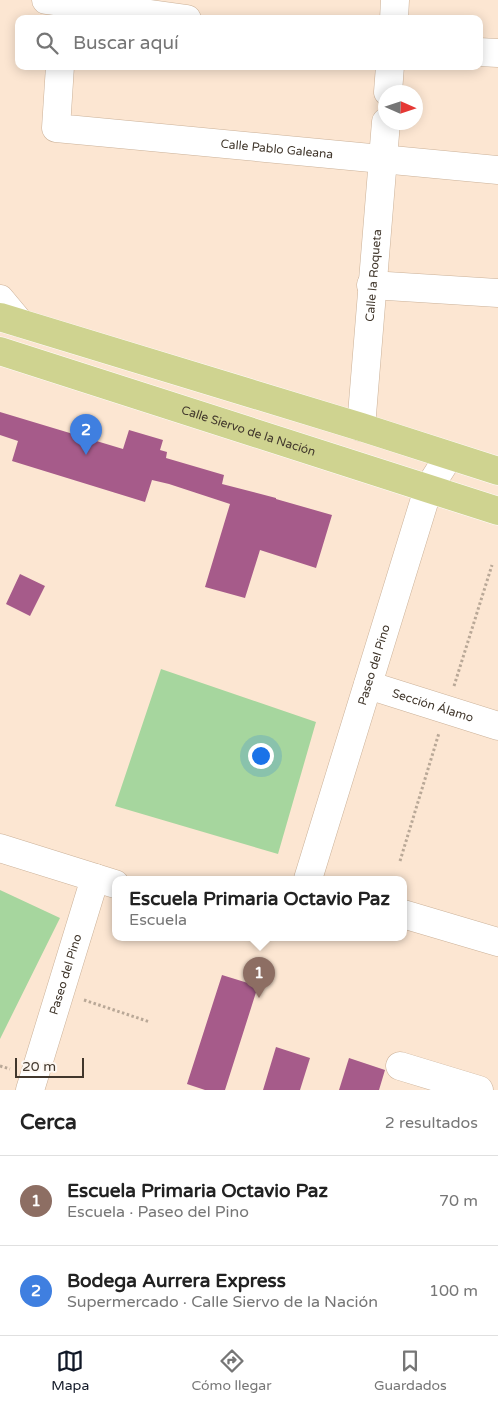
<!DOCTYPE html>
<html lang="es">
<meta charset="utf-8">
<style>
:root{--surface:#fff;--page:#f2f2f2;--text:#222;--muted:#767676;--line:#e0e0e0;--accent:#111827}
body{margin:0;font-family:"Varela Round",sans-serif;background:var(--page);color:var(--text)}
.compass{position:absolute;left:378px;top:85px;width:45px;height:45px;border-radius:50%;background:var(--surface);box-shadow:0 2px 12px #0003;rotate:93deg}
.scale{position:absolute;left:15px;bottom:12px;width:69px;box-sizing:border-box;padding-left:5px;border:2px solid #41372c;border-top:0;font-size:14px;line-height:18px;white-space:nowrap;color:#41372c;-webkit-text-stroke:4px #fcf7f2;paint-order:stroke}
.you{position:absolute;left:260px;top:755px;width:18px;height:18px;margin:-12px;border:4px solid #fff;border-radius:50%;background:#1a73e8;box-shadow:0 0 0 8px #1a73e833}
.badge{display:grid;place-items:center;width:32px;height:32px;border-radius:50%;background:var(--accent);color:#fff;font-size:16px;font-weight:700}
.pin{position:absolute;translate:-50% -41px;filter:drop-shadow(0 1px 2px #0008)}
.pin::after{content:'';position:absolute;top:26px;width:18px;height:15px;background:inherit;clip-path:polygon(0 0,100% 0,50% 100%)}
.popup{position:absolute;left:112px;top:876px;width:295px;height:65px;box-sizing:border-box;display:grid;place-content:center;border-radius:10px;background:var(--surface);filter:drop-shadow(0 1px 4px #0005);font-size:16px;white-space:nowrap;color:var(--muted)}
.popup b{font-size:19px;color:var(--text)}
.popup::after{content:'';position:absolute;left:50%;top:100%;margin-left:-10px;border:10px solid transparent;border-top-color:var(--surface)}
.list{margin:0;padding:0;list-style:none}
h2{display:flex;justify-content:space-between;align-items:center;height:65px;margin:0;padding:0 20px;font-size:21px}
h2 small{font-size:16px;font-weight:400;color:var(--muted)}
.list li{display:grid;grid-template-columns:32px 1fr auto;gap:15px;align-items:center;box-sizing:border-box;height:90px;padding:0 20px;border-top:1px solid var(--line)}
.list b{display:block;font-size:19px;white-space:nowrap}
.list p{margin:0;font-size:16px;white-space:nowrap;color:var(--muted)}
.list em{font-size:16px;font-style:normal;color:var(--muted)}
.icon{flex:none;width:28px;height:28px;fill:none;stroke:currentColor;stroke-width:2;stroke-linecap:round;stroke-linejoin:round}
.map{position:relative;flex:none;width:498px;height:1090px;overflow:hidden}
.search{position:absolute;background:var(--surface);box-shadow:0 2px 12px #0003;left:15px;right:15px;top:15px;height:55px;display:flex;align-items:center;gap:12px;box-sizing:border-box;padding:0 18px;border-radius:10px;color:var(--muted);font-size:19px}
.sheet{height:245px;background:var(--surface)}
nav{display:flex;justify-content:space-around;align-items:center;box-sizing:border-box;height:70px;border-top:1px solid var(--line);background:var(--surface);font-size:14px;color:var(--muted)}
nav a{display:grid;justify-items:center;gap:2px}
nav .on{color:var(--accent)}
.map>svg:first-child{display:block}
</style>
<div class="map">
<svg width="498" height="1090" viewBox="0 0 498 1090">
<rect width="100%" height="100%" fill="#fce6d2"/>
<path fill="#a6d69e" d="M161,669L316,722L278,854L115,806Z
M0,890L60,918L0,1039Z"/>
<path fill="#a65b8a" d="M0,412L123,449L129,430L163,440L160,450L167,452L166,458L224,475L222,484L276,498V499L332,515L316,568L260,550L245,598L205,587L230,504L169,484L152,480L145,502L12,461L18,441L0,435Z
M20,574L45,586L30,616L6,604Z
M222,975L258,986L225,1090H205L187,1084Z
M276,1047L310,1058L300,1090H263Z
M349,1058L385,1070L379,1090H339Z"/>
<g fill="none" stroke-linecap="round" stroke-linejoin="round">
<defs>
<g id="minor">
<path d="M46,0L187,19"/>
<path d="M394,19L395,0"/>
<path d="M479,52L498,53"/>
<path id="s1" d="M60,66L56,128L498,170"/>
<path d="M388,92L390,66"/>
<path d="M371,285L498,293"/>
<path d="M0,299L20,323"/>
<path id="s2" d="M361,427L386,122"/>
<path id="s3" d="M368,685L498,726"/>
<path d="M0,848L115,884"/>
<path id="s4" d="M308,879L428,489L449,456"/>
<path d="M403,914L498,942"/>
<path d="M400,1066L479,1090"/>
<path id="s5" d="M30,1090L95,878"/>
</g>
<g id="major">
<path d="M0,317L361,427L498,471"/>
<path id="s6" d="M0,351L498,511"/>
</g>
</defs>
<use href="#minor" stroke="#cbb198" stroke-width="29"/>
<use href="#major" stroke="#fff" stroke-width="29"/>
<path stroke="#b9a897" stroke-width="3" stroke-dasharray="2.5 2.5" stroke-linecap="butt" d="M454,686L492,565
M400,861L439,733
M84,1000L150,1022
M0,1066L10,1069"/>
<use href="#minor" stroke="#fff" stroke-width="28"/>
<use href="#major" stroke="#cfd390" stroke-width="28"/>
</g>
<g text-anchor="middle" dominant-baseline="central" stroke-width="5" stroke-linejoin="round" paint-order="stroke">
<g font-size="12" fill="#41372c" stroke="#fcf7f2">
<text stroke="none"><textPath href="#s1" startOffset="284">Calle Pablo Galeana</textPath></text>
<text stroke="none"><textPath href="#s2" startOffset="152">Calle la Roqueta</textPath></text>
<text stroke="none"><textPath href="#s6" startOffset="261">Calle Siervo de la Nación</textPath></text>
<text stroke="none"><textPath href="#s4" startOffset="224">Paseo del Pino</textPath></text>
<text stroke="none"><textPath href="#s3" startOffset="68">Sección Álamo</textPath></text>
<text stroke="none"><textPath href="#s5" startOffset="121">Paseo del Pino</textPath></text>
</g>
</g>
</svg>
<svg class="compass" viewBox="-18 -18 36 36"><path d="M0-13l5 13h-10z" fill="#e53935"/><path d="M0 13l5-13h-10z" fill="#767676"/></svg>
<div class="scale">20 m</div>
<div class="you"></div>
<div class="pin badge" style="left:259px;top:998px;background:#8d6e63">1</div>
<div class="popup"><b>Escuela Primaria Octavio Paz</b>Escuela</div>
<div class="pin badge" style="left:86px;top:455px;background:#3f7fe0">2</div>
<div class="search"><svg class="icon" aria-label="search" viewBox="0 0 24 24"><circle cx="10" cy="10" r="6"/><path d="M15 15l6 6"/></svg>Buscar aquí</div>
</div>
<section class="sheet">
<h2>Cerca<small>2 resultados</small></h2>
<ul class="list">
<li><span class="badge" style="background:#8d6e63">1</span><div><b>Escuela Primaria Octavio Paz</b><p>Escuela · Paseo del Pino</p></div><em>70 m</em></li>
<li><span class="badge" style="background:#3f7fe0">2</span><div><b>Bodega Aurrera Express</b><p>Supermercado · Calle Siervo de la Nación</p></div><em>100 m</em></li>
</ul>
</section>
<nav>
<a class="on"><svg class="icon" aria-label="map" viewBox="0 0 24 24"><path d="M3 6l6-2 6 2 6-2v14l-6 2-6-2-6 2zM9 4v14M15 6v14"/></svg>Mapa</a>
<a><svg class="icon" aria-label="directions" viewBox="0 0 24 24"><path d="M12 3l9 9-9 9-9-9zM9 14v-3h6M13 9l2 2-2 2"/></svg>Cómo llegar</a>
<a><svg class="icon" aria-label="saved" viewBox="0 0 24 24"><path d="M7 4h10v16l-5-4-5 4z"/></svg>Guardados</a>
</nav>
